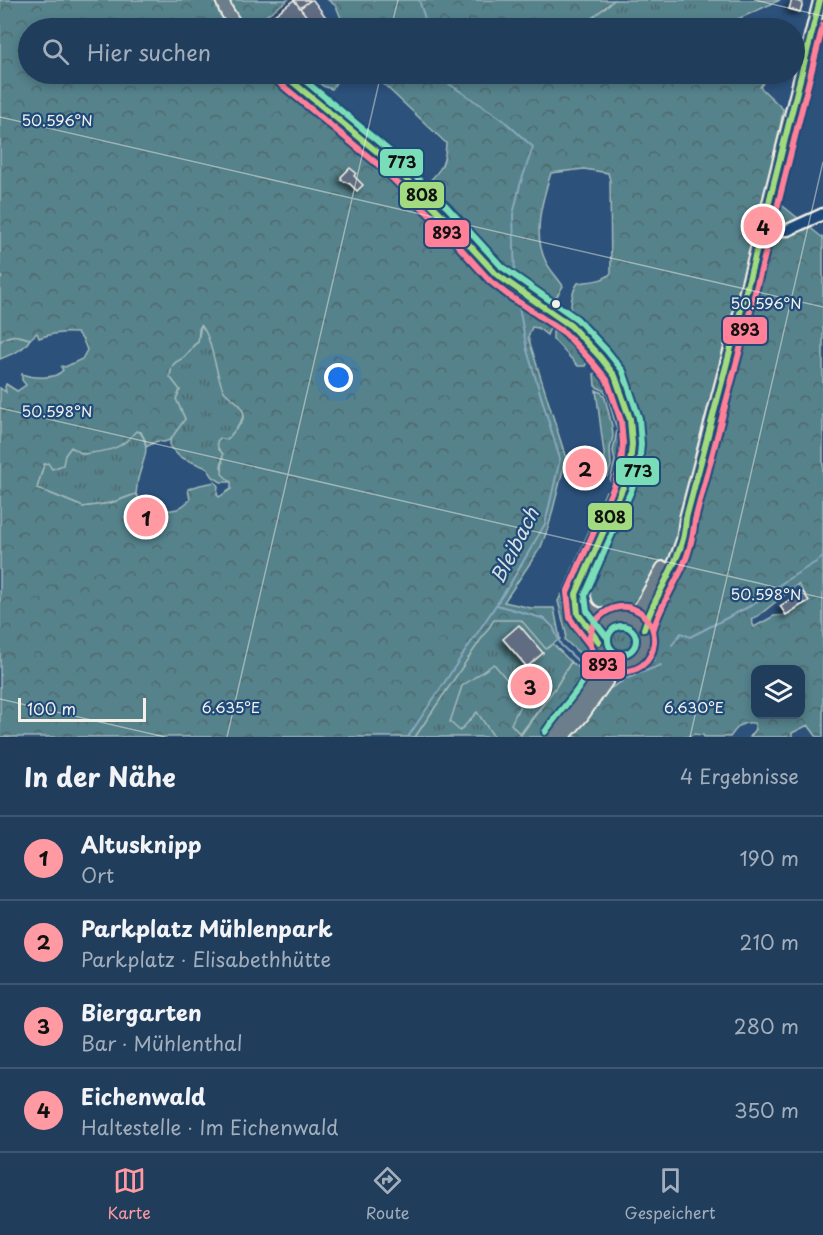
<!DOCTYPE html>
<html lang="de">
<meta charset="utf-8">
<style>
:root{--surface:#213d5c;--page:#2d4865;--text:#f1f3f6;--muted:#a2aebb;--line:#3e5672;--accent:#ff9aa2}
body{margin:0;font-family:"Playpen Sans",sans-serif;background:var(--page);color:var(--text)}
.controls{position:absolute;right:18px;bottom:18px;display:grid;overflow:hidden;border-radius:12px;box-shadow:0 3px 9px #0003}
.controls button{width:54px;height:54px;display:grid;place-items:center;padding:0;border:0;border-bottom:2px solid var(--line);background:var(--surface);color:var(--text);font:30px sans-serif}
.scale{position:absolute;left:18px;bottom:15px;width:128px;box-sizing:border-box;padding-left:6px;border:3px solid #f4f1e8;border-top:0;font-size:16px;line-height:21px;white-space:nowrap;color:#f4f1e8;-webkit-text-stroke:4px #1f4a7a;paint-order:stroke}
.you{position:absolute;left:339px;top:378px;width:21px;height:21px;margin:-15px;border:4px solid #fff;border-radius:50%;background:#1a73e8;box-shadow:0 0 0 9px #1a73e833}
.badge{display:grid;place-items:center;width:39px;height:39px;border-radius:50%;background:var(--accent);color:#111;font-size:20px;font-weight:700}
.pin{position:absolute;translate:-50% -50%;border:3px solid #fff;box-shadow:0 2px 6px #0006}
.list{margin:0;padding:0;list-style:none}
h2{display:flex;justify-content:space-between;align-items:center;height:78px;margin:0;padding:0 24px;font-size:26px}
h2 small{font-size:20px;font-weight:400;color:var(--muted)}
.list li{display:grid;grid-template-columns:39px 1fr auto;gap:18px;align-items:center;box-sizing:border-box;height:84px;padding:0 24px;border-top:2px solid var(--line)}
.list b{display:block;font-size:22px;white-space:nowrap}
.list p{margin:0;font-size:20px;white-space:nowrap;color:var(--muted)}
.list em{font-size:20px;font-style:normal;color:var(--muted)}
.icon{flex:none;width:33px;height:33px;fill:none;stroke:currentColor;stroke-width:2;stroke-linecap:round;stroke-linejoin:round}
.map{position:relative;flex:none;width:823px;height:737px;overflow:hidden}
.search{position:absolute;background:var(--surface);box-shadow:0 3px 9px #0003;left:18px;right:18px;top:18px;height:66px;display:flex;align-items:center;gap:15px;box-sizing:border-box;padding:0 21px;border-radius:33px;color:var(--muted);font-size:22px}
.sheet{height:414px;background:var(--surface)}
nav{display:flex;justify-content:space-around;align-items:center;box-sizing:border-box;height:84px;border-top:2px solid var(--line);background:var(--surface);font-size:16px;color:var(--muted)}
nav a{display:grid;justify-items:center;gap:3px}
nav .on{color:var(--accent)}
.map>svg:first-child{display:block}
</style>
<div class="map">
<svg width="823" height="737" viewBox="0 0 823 737">
<defs>
<pattern id="grass-tufts" width="24" height="20" patternUnits="userSpaceOnUse" patternTransform="scale(1.5)"><rect width="24" height="20" fill="#55828b"/><path d="M3 7l-1-3M5 7V3M7 7l1-3M15 17l-1-3M17 17v-4M19 17l1-3" fill="none" stroke="#50686c"/></pattern>
<pattern id="forest-crowns" width="20" height="18" patternUnits="userSpaceOnUse" patternTransform="scale(1.5)"><rect width="20" height="18" fill="#55828b"/><path d="M2 6a3 3 0 1 1 6 0M12 15a3 3 0 1 1 6 0" fill="none" stroke="#50686c"/></pattern>
<filter id="shadow"><feDropShadow dx="-3.5" dy="3.5" stdDeviation="3" flood-color="#0009"/></filter>
</defs>
<rect width="100%" height="100%" fill="#2c517b"/>
<filter id="ink" filterUnits="userSpaceOnUse"><feTurbulence type="fractalNoise" baseFrequency=".0167" numOctaves="2"/><feDisplacementMap in="SourceGraphic" scale="12" xChannelSelector="R" yChannelSelector="G"/><feConvolveMatrix kernelMatrix="1 2 1 2 8 2 1 2 1" color-interpolation-filters="sRGB"/></filter>
<g filter="url(#ink)">
<path fill="url(#grass-tufts)" stroke="#a4baba" stroke-width="1.5" d="M614,0H780L718,28H589L582,26Z
M309,74H339L338,79L332,89L323,86Z
M201,325L204,327L209,339L224,391L239,404L244,414C240,427 228,439 218,448L223,454L221,467L231,482H221L213,477L207,468L180,457L170,447V439L185,419L176,399L180,390L170,377C172,356 179,365 188,353C192,348 192,345 198,342Z
M555,328L575,345L579,342L588,352L590,356L585,366H578L553,339V332Z
M15,335L30,339C23,351 12,354 0,359V341L4,338Z
M598,369L605,373L617,396L625,420L627,433L626,452L623,470L615,492L574,586L584,629L580,631L578,630L570,616L564,589L606,491H611L614,484L610,481L615,461L613,451L617,430L607,394L603,390L595,386L594,374L596,370Z
M596,390L602,393L605,398L612,426L613,436L610,449L611,466L607,477Z
M135,431L140,432C151,448 144,458 139,475C137,481 137,488 136,494L111,503L83,507L37,488L44,464L65,455L71,447L83,454C103,451 122,448 135,431Z
M561,595C563,602 564,612 568,619C576,634 592,647 592,666L587,664L588,661L565,640L566,633L558,601Z
M504,613L534,625L571,662L556,687L518,737H415L494,619Z
M606 640a17 17 0 1 1 34 0a17 17 0 1 1-34 0Z"/>
<path fill="url(#forest-crowns)" stroke="#a4baba" stroke-width="1.5" fill-rule="evenodd" d="M0,0H288L248,28H28V74H262L350,142L422,211L490,286L549,323L550,328L547,335L538,328L532,327L528,337L566,458L549,525L541,547L504,602L531,608H554L560,639L546,649L521,620H494L415,737H0V388L6,392L5,387L6,384L17,391L26,385L22,380V374C33,378 55,380 63,370L61,367L62,366L65,367L82,359L87,350L83,340L77,333C64,332 52,333 39,338L37,333L30,339C19,336 9,332 0,342V279L2,278L0,274ZM201,325C212,337 215,372 223,389C226,396 235,399 240,405C242,408 243,411 244,414L242,422L227,440L220,438L217,441L218,448L223,454L222,474L231,482V489L219,497L217,494L218,486L215,482L200,485L188,489L190,500C186,503 182,507 177,509C162,513 144,508 136,494L111,503L83,507L37,488L44,464L48,463L52,469L63,465L65,455L71,447L83,454C107,451 120,451 136,431L141,432L145,440L146,447L157,441L164,442L170,440L185,419L176,399L180,390L170,377C172,356 179,365 188,353C192,348 192,345 198,342L199,329Z
M328,0H614L583,25L589,28H345L336,6Z
M356,74H771L760,87L783,109L769,195L823,238V737H817L808,725L792,733V737H750L756,729L754,723C741,721 737,728 730,737H704L703,735L694,734L687,737H494L477,712L460,731L450,722L462,686L494,664L523,699L511,724L521,735L556,687L571,662L609,689L623,681L626,672L654,660L658,635L656,629L659,616L633,604C622,608 610,608 598,607L596,609C585,599 589,586 591,573L636,471L634,389L593,336L570,317C571,306 571,292 578,283C589,281 603,282 611,273L610,180L608,173L584,169L551,173C542,201 532,234 546,262C550,270 558,278 563,286L553,303L533,290L521,286L501,272L426,185C441,169 445,166 446,143L375,76L352,80ZM798,584L809,601L786,615L774,616L754,627L751,619L758,616ZM756,670H800V714H756Z"/>
<g fill="none" stroke-linecap="round" stroke-linejoin="round">
<path stroke="#89a8bc" stroke-width="2" d="M419,0L428,28
M434,74L502,119L533,147L520,185L513,215L515,278
M497,605L545,619L553,627L561,645L580,663L589,667
M672,645L681,633L690,637L752,605L785,581L816,562L823,557
M622,677L628,678L661,665
M408,737L510,584L545,524L560,459L527,350L519,307"/>
</g>
<path fill="#616c81" stroke="#f4f1e8" stroke-width="1.5" filter="url(#shadow)" d="M294,0L300,8L316,28H276L275,27L278,24L277,22L275,20L271,22L269,19Z
M294,0H311L300,8Z
M311,0H313L328,20L316,28L300,8Z
M792,0L803,3L800,12L789,9Z
M350,168L356,173L354,176L363,185L357,191L350,184L341,180L342,179L341,177Z
M803,592L809,601L803,604L797,595Z
M797,595L803,604L786,615L780,606Z
M519,625L543,653L527,667L503,639Z"/>
<g fill="none" stroke-linecap="round" stroke-linejoin="round">
<defs>
<path id="minor" d="M763,226L782,230H788L823,214"/>
<path id="major" d="M222,0L226,10L237,28
M283,74L387,160L440,213L496,274L513,287L558,316L571,326L600,357L615,376L630,419L632,444L630,465L623,487L576,594L578,614L582,621L599,642
M583,584C583,609 590,615 614,617
M600 639a23 23 0 1 1 46 0a23 23 0 1 1-46 0Z
M626,616L637,611L642,605L663,568
M644,629L648,615L675,562L683,540L686,518L763,226L820,0
M552,737C557,729 564,722 570,715C585,697 600,678 604,654
M563,737L581,717L612,673L622,663"/>
</defs>
<use href="#minor" stroke="#f4f1e8" stroke-width="15"/>
<use href="#major" stroke="#f4f1e8" stroke-width="16"/>
<use href="#minor" stroke="#1f4a7a" stroke-width="10"/>
<use href="#major" stroke="#6c7d8b" stroke-width="12"/>
<defs>
<path id="bus-1" d="M283,74L387,160L440,213L496,274L571,326L600,357L615,376L630,419L632,444L630,465L623,487L576,594L578,614L599,642
M644,629C653,598 674,572 682,542C685,534 685,526 686,518L763,226L820,0"/>
<path id="bus-2" d="M277,81L381,167L434,219L490,281L508,295L565,333L593,363L607,380L621,421L623,444L621,463L615,484L567,593L570,618L575,626L592,648
M640,612C636,610 631,607 627,607C609,605 592,619 590,636C585,678 651,686 654,642C655,630 651,622 642,614
M653,631C659,608 673,588 683,566C690,551 693,536 695,520L772,228L823,25"/>
<path id="bus-3" d="M297,74L393,154L447,207L502,267L577,319L607,351L623,371L639,418L641,444L639,467L631,491L585,595L587,611L606,636
M608 640a14 14 0 1 1 28 0a14 14 0 1 1-28 0Z
M545,732C563,705 588,685 595,652"/>
</defs>
<use href="#bus-1" stroke="#1f4a7a" stroke-width="10"/>
<use href="#bus-2" stroke="#1f4a7a" stroke-width="10"/>
<use href="#bus-3" stroke="#1f4a7a" stroke-width="10"/>
<use href="#bus-1" stroke="#a2db7f" stroke-width="6"/>
<use href="#bus-2" stroke="#ff8098" stroke-width="6"/>
<use href="#bus-3" stroke="#79deb8" stroke-width="6"/>
</g>
</g>
<path fill="none" stroke="#f4f1e8" stroke-width="1.5" stroke-opacity="0.45" d="M754,0L823,16M391,28L398,0M0,117L823,307M0,408L823,598M0,699L165,737M227,737L381,74M690,737L823,162"/>
<circle fill="#f4f1e8" stroke="#1f4a7a" stroke-width="2" cx="556" cy="304" r="5"/>
<g text-anchor="middle" dominant-baseline="central" stroke-width="4.5" stroke-linejoin="round" paint-order="stroke">
<g font-size="20" font-style="italic" fill="#d9dfdd" stroke="#1f4a7a">
<text transform="translate(514 545) rotate(-63)">Bleibach</text>
</g>
</g>
<g font-size="15" text-anchor="middle" fill="#f4f1e8" stroke="#1f4a7a" stroke-width="4.5" stroke-linejoin="round" paint-order="stroke">
<text x="57" y="126">50.596°N</text>
<text x="766" y="309">50.596°N</text>
<text x="57" y="417">50.598°N</text>
<text x="766" y="600">50.598°N</text>
<text x="231" y="713">6.635°E</text>
<text x="694" y="713">6.630°E</text>
</g>
<g stroke="#1f4a7a" stroke-width="2">
<rect x="379" y="148" width="45" height="29" rx="6" fill="#79deb8"/>
<rect x="399" y="181" width="46" height="28" rx="6" fill="#a2db7f"/>
<rect x="424" y="219" width="46" height="29" rx="6" fill="#ff8098"/>
<rect x="722" y="316" width="46" height="29" rx="6" fill="#ff8098"/>
<rect x="615" y="457" width="45" height="29" rx="6" fill="#79deb8"/>
<rect x="587" y="502" width="46" height="29" rx="6" fill="#a2db7f"/>
<rect x="581" y="651" width="45" height="29" rx="6" fill="#ff8098"/>
</g>
<g font-size="16" text-anchor="middle" font-weight="bold" fill="#111">
<text x="402" y="168">773</text>
<text x="422" y="201">808</text>
<text x="447" y="239">893</text>
<text x="745" y="336">893</text>
<text x="638" y="477">773</text>
<text x="610" y="523">808</text>
<text x="603" y="671">893</text>
</g>
</svg>
<div class="controls">
<button><svg class="icon" aria-label="layers" viewBox="0 0 24 24"><path d="M12 4l9 5-9 5-9-5zM3 14l9 5 9-5"/></svg></button>
</div>
<div class="scale">100 m</div>
<div class="you"></div>
<div class="pin badge" style="left:146px;top:517px">1</div>
<div class="pin badge" style="left:585px;top:468px">2</div>
<div class="pin badge" style="left:530px;top:686px">3</div>
<div class="pin badge" style="left:763px;top:226px">4</div>
<div class="search"><svg class="icon" aria-label="search" viewBox="0 0 24 24"><circle cx="10" cy="10" r="6"/><path d="M15 15l6 6"/></svg>Hier suchen</div>
</div>
<section class="sheet">
<h2>In der Nähe<small>4 Ergebnisse</small></h2>
<ul class="list">
<li><span class="badge">1</span><div><b>Altusknipp</b><p>Ort</p></div><em>190 m</em></li>
<li><span class="badge">2</span><div><b>Parkplatz Mühlenpark</b><p>Parkplatz · Elisabethhütte</p></div><em>210 m</em></li>
<li><span class="badge">3</span><div><b>Biergarten</b><p>Bar · Mühlenthal</p></div><em>280 m</em></li>
<li><span class="badge">4</span><div><b>Eichenwald</b><p>Haltestelle · Im Eichenwald</p></div><em>350 m</em></li>
</ul>
</section>
<nav>
<a class="on"><svg class="icon" aria-label="map" viewBox="0 0 24 24"><path d="M3 6l6-2 6 2 6-2v14l-6 2-6-2-6 2zM9 4v14M15 6v14"/></svg>Karte</a>
<a><svg class="icon" aria-label="directions" viewBox="0 0 24 24"><path d="M12 3l9 9-9 9-9-9zM9 14v-3h6M13 9l2 2-2 2"/></svg>Route</a>
<a><svg class="icon" aria-label="saved" viewBox="0 0 24 24"><path d="M7 4h10v16l-5-4-5 4z"/></svg>Gespeichert</a>
</nav>
